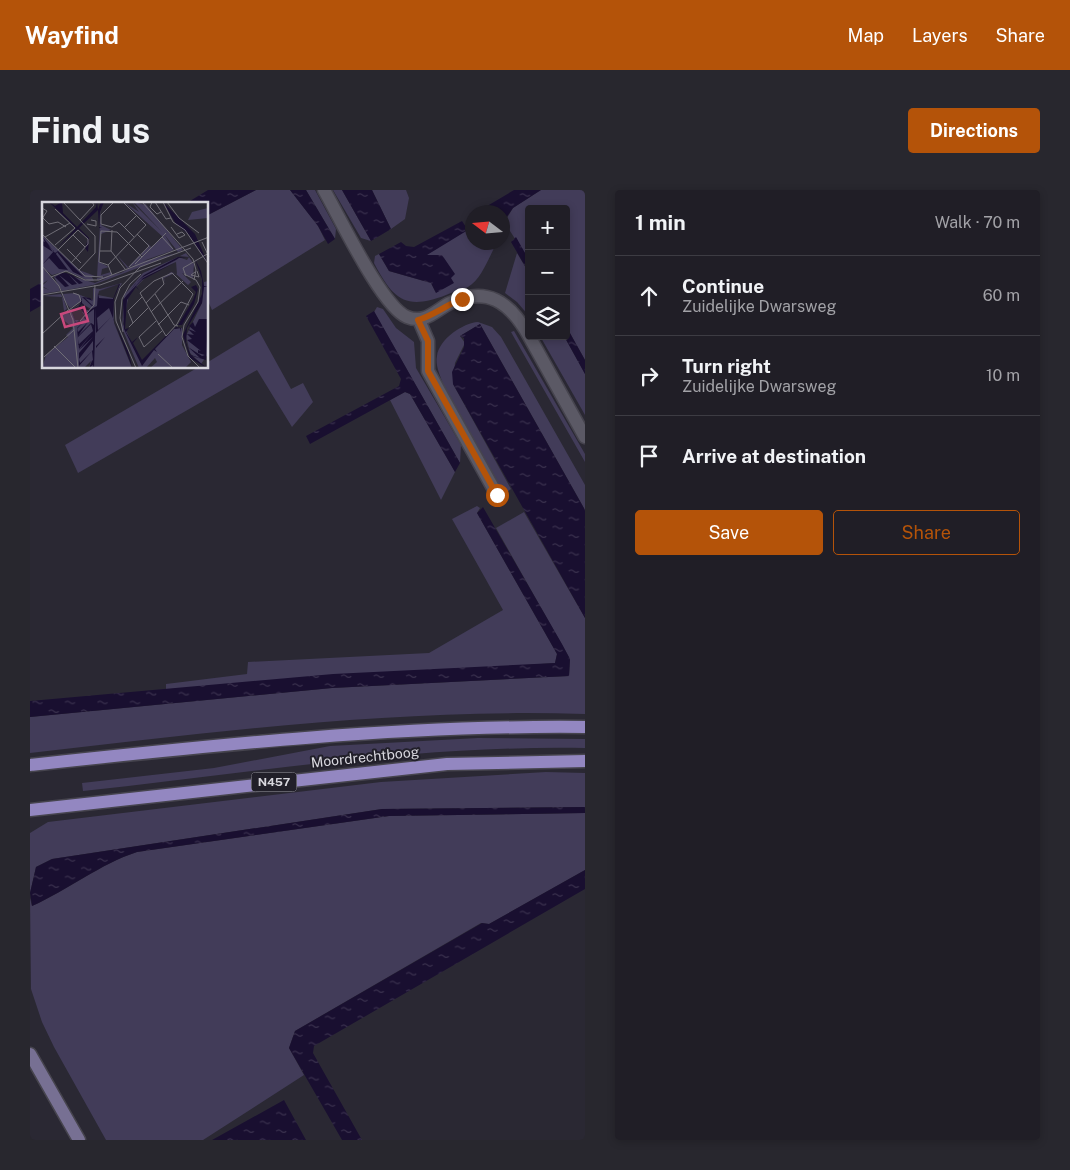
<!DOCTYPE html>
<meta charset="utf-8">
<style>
:root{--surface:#201e26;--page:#28272e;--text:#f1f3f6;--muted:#a2a2a7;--line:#3d3c43;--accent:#b45309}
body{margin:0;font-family:"Public Sans",sans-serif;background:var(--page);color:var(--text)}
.controls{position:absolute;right:15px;top:15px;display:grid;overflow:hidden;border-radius:5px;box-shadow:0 2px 8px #0003}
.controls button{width:45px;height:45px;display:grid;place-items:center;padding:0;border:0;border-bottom:1px solid var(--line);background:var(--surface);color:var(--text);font:25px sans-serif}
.compass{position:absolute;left:435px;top:15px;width:45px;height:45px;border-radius:50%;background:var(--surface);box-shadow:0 2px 8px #0003;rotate:286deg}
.stop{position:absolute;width:15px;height:15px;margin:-11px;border:4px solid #b45309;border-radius:50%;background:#fff}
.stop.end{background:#b45309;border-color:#fff;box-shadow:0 1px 5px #0008}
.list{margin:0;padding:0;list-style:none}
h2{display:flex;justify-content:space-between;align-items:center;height:65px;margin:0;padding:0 20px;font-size:21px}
h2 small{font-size:16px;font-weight:400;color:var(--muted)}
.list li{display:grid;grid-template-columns:32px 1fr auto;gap:15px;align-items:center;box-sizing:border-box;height:80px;padding:0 20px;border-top:1px solid var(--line)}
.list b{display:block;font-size:19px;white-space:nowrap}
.list p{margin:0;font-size:16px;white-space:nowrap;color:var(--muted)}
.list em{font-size:16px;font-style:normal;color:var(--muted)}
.actions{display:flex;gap:10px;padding:15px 20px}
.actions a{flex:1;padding:11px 0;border:1px solid var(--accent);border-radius:5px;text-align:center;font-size:18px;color:var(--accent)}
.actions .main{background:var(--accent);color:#fff}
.icon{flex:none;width:28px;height:28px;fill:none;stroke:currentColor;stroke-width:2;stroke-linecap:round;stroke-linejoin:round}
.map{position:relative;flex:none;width:555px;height:950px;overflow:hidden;border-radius:5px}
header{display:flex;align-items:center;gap:30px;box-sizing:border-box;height:70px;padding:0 25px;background:var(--accent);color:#fff}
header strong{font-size:24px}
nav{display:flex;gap:28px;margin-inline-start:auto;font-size:18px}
.intro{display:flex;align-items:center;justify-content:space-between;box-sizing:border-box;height:120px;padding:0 30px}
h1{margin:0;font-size:35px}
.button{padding:12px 22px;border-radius:5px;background:var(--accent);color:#fff;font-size:18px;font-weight:700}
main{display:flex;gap:30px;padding:0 30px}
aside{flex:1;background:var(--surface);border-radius:5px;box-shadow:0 2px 8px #0003}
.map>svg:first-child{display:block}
</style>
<header>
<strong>Wayfind</strong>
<nav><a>Map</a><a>Layers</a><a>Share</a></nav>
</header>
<div class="intro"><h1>Find us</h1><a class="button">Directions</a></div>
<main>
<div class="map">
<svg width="555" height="950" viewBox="0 0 555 950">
<defs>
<pattern id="water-ripples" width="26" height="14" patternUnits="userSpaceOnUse" patternTransform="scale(1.25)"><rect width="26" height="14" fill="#190f30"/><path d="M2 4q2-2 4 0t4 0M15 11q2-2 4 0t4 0" fill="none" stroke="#3a314e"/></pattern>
</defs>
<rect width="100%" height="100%" fill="#2a2833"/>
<path fill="#423c59" d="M226,0H260L288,36L295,50L182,120L178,111V25Z
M276,0H285L306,39L305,49Z
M303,0H312L341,51L331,48Z
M342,0H376L379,8L375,29L361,39Z
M511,0H555V170L536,136V19H499V70L478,38L473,45L472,31H475L483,18Z
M439,36L442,38V52L467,53C459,66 452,89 438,97C432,100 422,102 416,105C375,121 363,109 344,73L345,66L349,64L359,81L401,93L406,103L396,65L437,40Z
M487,63L499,83V126L487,112L475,103Z
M347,117L353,119L366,138L384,152L386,178L431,255L430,273L344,122Z
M448,132L462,137L471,147L555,295V320L450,134L430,146L435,153L425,173L423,194L481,299L474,304L413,194C410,185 405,175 407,166C409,149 433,133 448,132Z
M229,141L261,199L273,193L283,212L262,237L227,180L48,283L35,255L167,178H178V172Z
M484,141L555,264V272L481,142Z
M510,146H534L555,184V225Z
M375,202L380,204L425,282L411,310L360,210Z
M447,316L450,318L447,323L527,464L525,473L136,500V494L217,484L218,472L399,463L473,420L422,329Z
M494,322L555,428V524C370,518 184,542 0,563V527L302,498L539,486L540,469L466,338Z
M448,548L555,549V558C387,555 220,583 53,601L52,593L184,578L300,556Z
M516,582L555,583V617L352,619L22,669L6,677L0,703V643L18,632L351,592Z
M555,623V680L459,734L451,733L265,841L259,858L274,885L173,950H76L24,857L12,832L1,799L0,708L2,716C38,700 70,674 107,662L359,626Z"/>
<path fill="url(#water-ripples)" d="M178,0H226L178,25V14H155Z
M260,0H276L305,49L298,54L288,36Z
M312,0H342L361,39L341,51Z
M484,0H511L483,18L474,31H473L472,22H447Z
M432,31L438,40L397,65H412L425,84L421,88L424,93L406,103L401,93L359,81L349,64L371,52L376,56L384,57Z
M486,47L499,70V83L481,52Z
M14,91V114L0,122V99Z
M344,121L430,273L425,282L380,204L375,202L280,254L276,246L369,196L371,189L336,126Z
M450,134L555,320V428L423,194L422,182L434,157V148L430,146Z
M536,136L555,170V184L534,146H536Z
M453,317L532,454L540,469L539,486L302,498L0,527V511L303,484L525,473L527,464L447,323Z
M555,617V623L359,626L107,662C70,674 38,700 2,716L0,703L6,677L22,669L352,619Z
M555,680V699L284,856L283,863L332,950H312L259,858L265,841L452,733L459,734Z
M254,910L276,950H182Z"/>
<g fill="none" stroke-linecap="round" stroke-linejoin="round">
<defs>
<path id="street" d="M294,0C309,26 352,117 377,127C394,134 404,122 418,114C457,95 480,112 499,146
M389,130L398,151V181L467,305
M499,146L555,247"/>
<path id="secondary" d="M0,864L49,950"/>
<path id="primary" d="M0,575C185,555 369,535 555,537
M0,620L417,574L555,571"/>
</defs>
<use href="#street" stroke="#46444e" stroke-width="15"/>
<use href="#secondary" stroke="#46444e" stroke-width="15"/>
<use href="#primary" stroke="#46444e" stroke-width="15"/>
<use href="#street" stroke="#5b5965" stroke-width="12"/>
<use href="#secondary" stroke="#777093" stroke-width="12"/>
<use href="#primary" stroke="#9387c1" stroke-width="12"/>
</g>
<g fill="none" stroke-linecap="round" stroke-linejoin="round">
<path stroke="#b45309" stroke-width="6" d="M432,109C416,115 404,125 388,130L398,151V181L467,305"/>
</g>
<g text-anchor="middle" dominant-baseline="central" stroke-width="4" stroke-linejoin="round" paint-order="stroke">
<rect fill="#211f29" stroke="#a1a0a8" stroke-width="1" x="221.5" y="582.5" width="45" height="19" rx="4"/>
<g font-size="12" font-weight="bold" fill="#d8d7de">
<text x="244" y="592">N457</text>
</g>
<g font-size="14" fill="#d8d7de" stroke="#211f29">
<text transform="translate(335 567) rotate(-6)">Moordrechtboog</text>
</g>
</g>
<g transform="translate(12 12)">
<rect width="166" height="166" fill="#2a2833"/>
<path d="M82,0L97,10L90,0L120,30L92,0L103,3L102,0L141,48L136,50L122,32L132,48L101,59L135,51L51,83L20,89L17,84L18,89L0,92V85L7,88L0,84L6,78L0,82V33L37,68L53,74L50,75L52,79H47L25,69L10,73L2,67L16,83L12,75L18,71L53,81L65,76L55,78V76L79,71L93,63L71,72L85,66L75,53L86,65L97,54L101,55L99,52L107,45L105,41L109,45L121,35ZM59,6V23L69,28L59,32L57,60L67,65L60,67L59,73L69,70V73L55,75ZM166,6V16L146,18L150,10ZM144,51L152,62L151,76L140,71L149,80L146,83L133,71L122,76L123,80L121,76L129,70L135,72L134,60L105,74L87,92L81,122L99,160L132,127L140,126V143L149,160L143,166H108L115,160L113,156L104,166H97L80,126L82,93L101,71L136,55L145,58L147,55L138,54ZM166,79V152L159,162L148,151L144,134L160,101L162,80ZM80,81L75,90L78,82L57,89L56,93L71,96L72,121L90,166H47L49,159L42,166H0L4,153L26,135L24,133L31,126L18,115L25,109L30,115L28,108L36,104L39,100L28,106L22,98L25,107L22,109L20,95L0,94L19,92L22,98L21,92L33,91L51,98V86L58,87ZM39,101L49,107L40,110L43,114L34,124L37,118H33L29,108Z" fill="#423c59" fill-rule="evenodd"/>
<path d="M7,0L13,4L20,0L21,11L35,25L54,5L55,0L56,8L58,2L62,0L58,10L57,25L60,26H57L56,8L37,26L47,36L46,50L43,46L46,37L36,27L16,45L34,26ZM121,0L153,32L166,62L147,33L134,22ZM0,34L13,51L16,49L42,75L31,70L15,50L14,52L26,68L17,67L7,56L0,63L12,49L6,43L11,50L0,43V39L3,40ZM136,55L145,56H137L134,58L137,61L134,58L101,75L93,82L85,93L101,76L134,60L100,78L94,84L97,88L94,85L85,98L83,127L87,126L84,130L90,140L96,135L91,141L100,158L123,135L134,125L139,126L138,130V126L132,127L113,147L115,150L112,148L100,164L82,127L81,98L95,80L102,73ZM153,57L159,69L162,84H166L162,85L160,101L145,126L144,140L146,147L149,153L158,156L146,145L160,154L163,153L156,151V148L159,149L145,138L150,137L145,132L152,133L146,127L154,130L147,124L151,120L153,125L157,117H166L164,158L150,154L165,166L148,156L141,133L160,92V77ZM20,71H24L30,73L41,81L37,82L26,72L35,82L30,83L17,73L27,84L23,85L13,75ZM77,82L56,89L78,82L72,96L71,117L86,149L89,160L90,165L67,106L55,116L56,128L69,115L54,131V144L63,135L57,129L63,135L54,146V105L52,166L51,163L47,166L50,159L42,166L51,158L50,149L37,164V157L38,161L51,148V139L37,157V151L51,135L37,148L51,130L37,147L35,127L44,117L35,126L36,130L46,120L36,134L49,121L52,123V107L43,114L48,120L42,116L47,109L40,102L38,104L45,110L43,113L37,104L29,108L34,121L37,118L34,122L29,108L38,103L40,95L48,96L51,99L43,96L51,104V105L40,95V101L47,108L55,104L56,91L57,96L71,97ZM49,122L51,129L36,143V135ZM154,83L156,87L152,102L140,123H136L151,98L154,90L149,85Z" fill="#190f30" fill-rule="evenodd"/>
<path fill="none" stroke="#706e77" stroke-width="1" d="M21,0L53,34V51L37,68M72,0L59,13V22L70,25L77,20L92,35M100,0L151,57L154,68L152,78M110,0L108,5L115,12L119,10M113,0L124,17L129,16M121,0L131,20L143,28L167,63M125,0L137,16L157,31M0,6L5,9L0,17M0,15L7,22L16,20L24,25M38,18L52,3L50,0M45,22L54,24V19L49,18M83,25L95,13M129,25L137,36L143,33L140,30L135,32M0,32L43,74L61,75M31,33L43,45M3,35L28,21M120,35L131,47M160,40L167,55M13,43L33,26L13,7M25,47L39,61M16,48L36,28L46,37V42L29,61M58,49H69L83,67M69,49L70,28M93,62L124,31M66,63L57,60L59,29L75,30L100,55M0,64L17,84L31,118L36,166M87,65L107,44L95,32M153,70L149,73L157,75L155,69M130,71L151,92L135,122L124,134L98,91L112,79ZM142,72L154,78L158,85L156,100L142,123L140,135L146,154L158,166M70,73L66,63L104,23L81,0M144,74L141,66L167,51M9,75L24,69L43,78H57L167,35M113,92L132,123L136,124M0,93L58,83L119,61M104,101L122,82L120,75M27,108L39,99L37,93L31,91M109,110L141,79M38,119L52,103L53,83M114,119L97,135L102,145L120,129M91,121L86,109L100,95M116,123L139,100L147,103M87,125L106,106M81,130L78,116L80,97L88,82L99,72M0,132L26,108M12,144L34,166M116,152L131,166M2,155L32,128M94,166L74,119L73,100L78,86L98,65L149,46"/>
<path fill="#c8487c" fill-opacity="0.15" stroke="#c8487c" stroke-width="2.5" d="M42,105L46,119L23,125L19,112Z"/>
<rect width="166" height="166" fill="none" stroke="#d8d7de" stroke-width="2.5"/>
</g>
</svg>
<div class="controls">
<button>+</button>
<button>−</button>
<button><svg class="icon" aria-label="layers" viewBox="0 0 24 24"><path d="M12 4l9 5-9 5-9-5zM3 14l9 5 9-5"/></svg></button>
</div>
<svg class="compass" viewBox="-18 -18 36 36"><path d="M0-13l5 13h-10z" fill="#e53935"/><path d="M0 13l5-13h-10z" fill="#a2a2a7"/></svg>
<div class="stop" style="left:467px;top:305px"></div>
<div class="stop end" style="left:432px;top:109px"></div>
</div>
<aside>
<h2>1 min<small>Walk · 70 m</small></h2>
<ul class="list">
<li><svg class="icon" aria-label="ahead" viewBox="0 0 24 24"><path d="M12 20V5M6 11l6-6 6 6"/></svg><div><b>Continue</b><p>Zuidelijke Dwarsweg</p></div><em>60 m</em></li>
<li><svg class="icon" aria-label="right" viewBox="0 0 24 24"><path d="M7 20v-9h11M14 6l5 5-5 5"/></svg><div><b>Turn right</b><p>Zuidelijke Dwarsweg</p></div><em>10 m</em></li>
<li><svg class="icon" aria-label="arrive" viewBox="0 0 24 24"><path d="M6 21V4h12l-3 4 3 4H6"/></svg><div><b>Arrive at destination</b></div></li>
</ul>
<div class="actions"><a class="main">Save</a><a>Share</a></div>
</aside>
</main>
